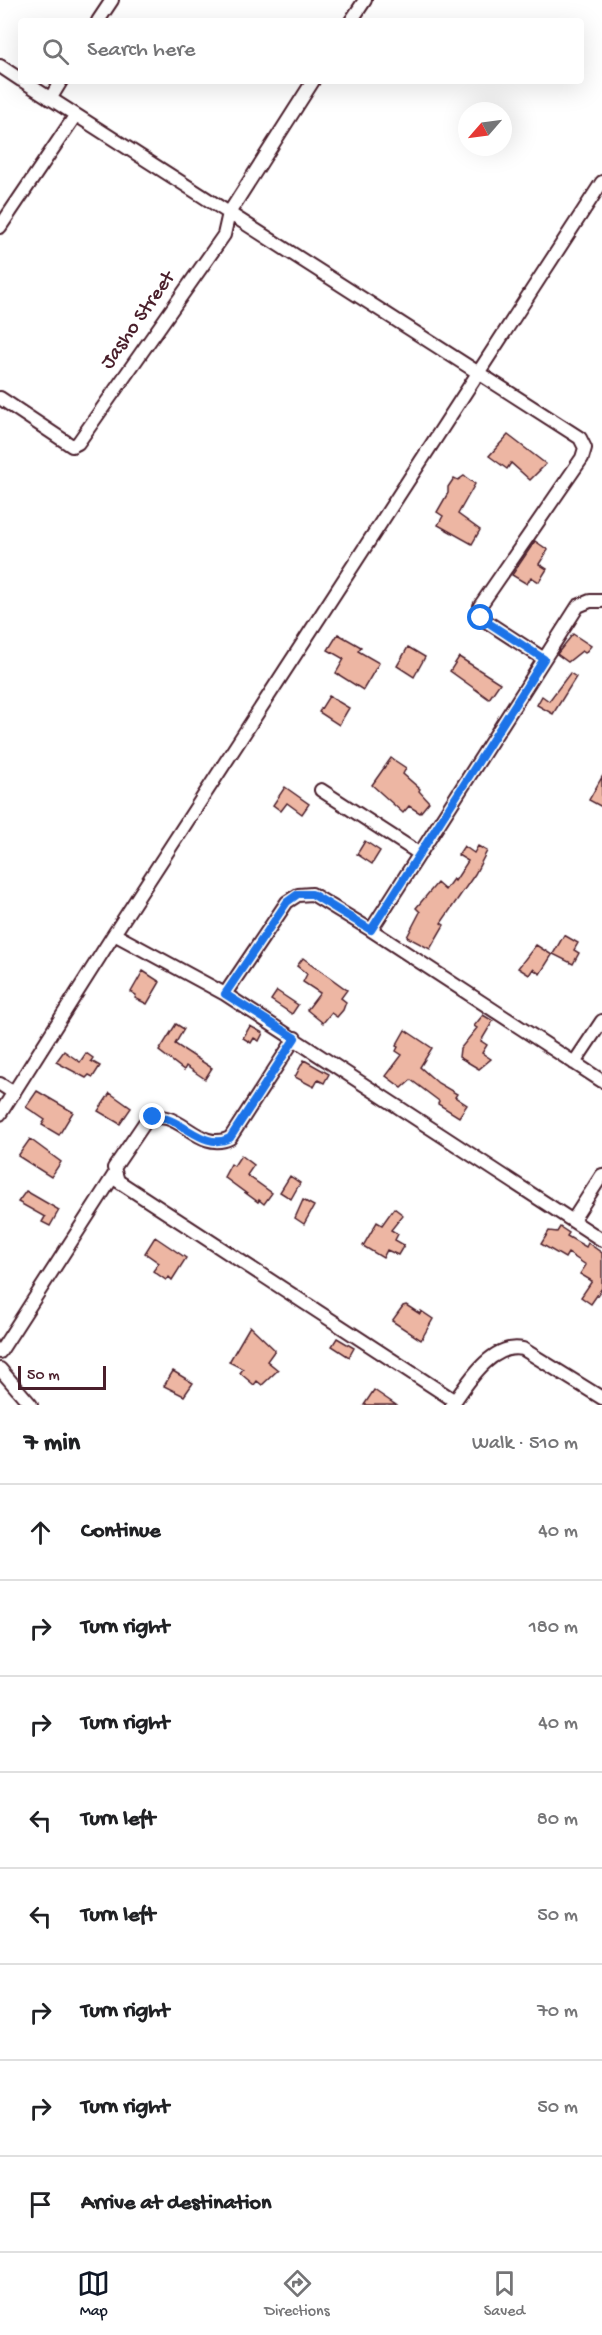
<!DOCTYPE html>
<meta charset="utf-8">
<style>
:root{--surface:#fff;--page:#f6f6f6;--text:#202124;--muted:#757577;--line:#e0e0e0;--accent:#111827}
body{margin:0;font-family:"Gochi Hand",sans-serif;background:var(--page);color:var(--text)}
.compass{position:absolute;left:458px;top:102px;width:54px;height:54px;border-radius:50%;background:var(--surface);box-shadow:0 6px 24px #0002;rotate:242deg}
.scale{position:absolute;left:18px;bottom:15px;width:88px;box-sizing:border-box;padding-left:6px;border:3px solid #4a1f2b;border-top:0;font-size:16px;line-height:21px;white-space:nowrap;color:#4a1f2b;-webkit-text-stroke:4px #fff;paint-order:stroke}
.stop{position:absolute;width:18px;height:18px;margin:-14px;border:4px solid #1a73e8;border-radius:50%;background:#fff}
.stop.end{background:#1a73e8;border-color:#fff;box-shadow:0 2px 6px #0008}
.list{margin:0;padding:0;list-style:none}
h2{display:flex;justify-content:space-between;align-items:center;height:78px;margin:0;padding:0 24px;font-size:26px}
h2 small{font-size:20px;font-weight:400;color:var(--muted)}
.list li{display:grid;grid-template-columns:39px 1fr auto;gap:18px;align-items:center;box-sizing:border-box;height:96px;padding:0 24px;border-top:2px solid var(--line)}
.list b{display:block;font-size:22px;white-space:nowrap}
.list em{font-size:20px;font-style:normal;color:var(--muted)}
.icon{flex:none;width:33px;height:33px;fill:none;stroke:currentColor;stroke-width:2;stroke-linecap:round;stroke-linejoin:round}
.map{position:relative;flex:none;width:602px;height:1405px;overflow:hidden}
.search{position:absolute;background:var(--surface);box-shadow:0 6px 24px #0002;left:18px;right:18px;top:18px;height:66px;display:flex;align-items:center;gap:15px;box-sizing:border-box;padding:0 21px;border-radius:6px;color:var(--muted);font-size:22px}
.sheet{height:846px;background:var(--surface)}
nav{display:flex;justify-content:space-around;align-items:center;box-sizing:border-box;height:84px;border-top:2px solid var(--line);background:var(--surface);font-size:16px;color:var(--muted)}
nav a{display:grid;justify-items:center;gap:3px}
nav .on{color:var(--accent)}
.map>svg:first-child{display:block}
</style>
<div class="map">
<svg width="602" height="1405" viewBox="0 0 602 1405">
<rect width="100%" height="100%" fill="#fff"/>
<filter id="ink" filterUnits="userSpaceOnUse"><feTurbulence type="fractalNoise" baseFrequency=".0167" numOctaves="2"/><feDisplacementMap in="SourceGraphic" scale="12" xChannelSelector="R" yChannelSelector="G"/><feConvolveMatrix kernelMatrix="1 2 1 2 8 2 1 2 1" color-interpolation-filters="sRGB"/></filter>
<g filter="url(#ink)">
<path fill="#edb6a3" stroke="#4a1f2b" stroke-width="1.5" d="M508,435L546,464L530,480L511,463L507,469L489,456Z
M464,476L475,484L458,514L480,530L472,544L438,525L443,516L437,512L448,493V487L454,478L458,480Z
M535,541L548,550L539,564L547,569L539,582L531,577L527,584L512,575Z
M338,634L361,647L358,651L379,663L363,690L336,673L344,659L328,650Z
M573,634L591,646L585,653L582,651L568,662L557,654Z
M408,647L425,657L414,677L397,666Z
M459,657L500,683L489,699L450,671Z
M570,673L576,677L553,714L537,705L542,696L549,701Z
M329,696L349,708L339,725L319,712Z
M391,758L406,768L403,774L420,789L419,791L429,802L420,813L409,806L403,813L372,785Z
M602,777V807L589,800Z
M285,787L309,804L302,814L287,803L281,811L273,805Z
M365,841L380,851L372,864L357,854Z
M464,846L474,853L478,846L487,851L475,874L441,923L444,925L430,949L407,937L420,912L416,908L437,883L445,890L453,879L455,881L468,861L458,855Z
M564,935L578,943L574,950L579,953L573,964L553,954Z
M536,945L552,955L540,974L533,969L529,975L518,968Z
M303,958L347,990L341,998L346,1002L343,1010L337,1017L331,1013L323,1023L307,1010L320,993L303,982L307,974L297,966Z
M143,971L160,982L147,1004L135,998L136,995L131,992Z
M277,991L298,1005L292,1014L271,1000Z
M483,1015L493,1021L481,1041L487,1045L482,1053L491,1059L479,1069L459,1057L460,1049L477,1028L474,1026Z
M176,1024L184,1029L175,1044L212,1068L205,1079L186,1066L184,1070L159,1051Z
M250,1026L263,1033L259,1041L254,1038L251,1043L243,1038Z
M405,1030L432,1048L420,1067L438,1083L457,1094L455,1097L467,1105L459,1117L438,1104L439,1101L411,1080L402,1088L386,1076L402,1055L396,1051L398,1047L396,1046Z
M64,1051L80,1062L86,1053L93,1058L91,1061L100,1066L93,1077L89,1075L86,1078L56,1062Z
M304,1060L329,1074L324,1083L318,1080L314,1087L295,1077Z
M37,1091L73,1112L59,1135L42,1125L45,1120L26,1107Z
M110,1093L131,1108L120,1124L98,1111Z
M30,1139L61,1162L51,1177L18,1156Z
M241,1155L254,1165L247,1175L272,1193L264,1204L259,1200L258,1202L224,1177L231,1164L234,1166Z
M290,1176L300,1183L291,1199L280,1192Z
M26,1191L59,1210L50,1226L42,1222L45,1217L18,1202Z
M303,1200L314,1206L304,1224L295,1218Z
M394,1208L403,1215L391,1230L398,1234L395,1240L404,1245L398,1255L387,1250L383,1258L363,1246L377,1222L382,1225Z
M560,1227L569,1233L567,1236L586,1247L588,1243L602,1253V1288L591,1304L581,1297L592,1281L580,1274L586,1265L568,1253L565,1258L541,1244L549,1231L557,1232Z
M155,1237L186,1258L172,1280L169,1277L166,1280L153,1271L159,1263L145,1253Z
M406,1305L420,1314L421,1311L433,1319L421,1340L392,1321L403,1306Z
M250,1326L275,1350L267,1361L278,1370L262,1385L257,1381L254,1385L240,1373L243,1369L229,1362Z
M337,1338L354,1348L349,1357L332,1346Z
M173,1371L193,1383L184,1396L164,1386Z
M374,1390L396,1405H364Z"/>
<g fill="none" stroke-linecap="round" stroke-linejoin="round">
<defs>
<path id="minor" d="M98,21L112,0
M351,21L365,0
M0,66L21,80
M23,81L580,438L585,448L582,458L480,606L481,618L544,659
M50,99L61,81
M0,227L75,116
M0,398L72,446L78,443L224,235L229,213L313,81
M321,790L420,854
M371,930L578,606L590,601H602
M114,934L225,994L602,1240
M225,994L287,902L298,895L312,894L371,930L602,1081
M295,1038L230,1138C197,1154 177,1103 146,1121L114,1168L118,1181L455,1401
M574,1063L602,1021
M0,1084L14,1093
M0,1114L114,934L602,182
M573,1220L602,1175
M0,1352L114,1175
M0,1369L31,1405
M452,1405C468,1382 492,1342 523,1349L602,1398"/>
</defs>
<use href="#minor" stroke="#4a1f2b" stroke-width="16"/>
<use href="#minor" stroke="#fff" stroke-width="12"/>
</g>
</g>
<g fill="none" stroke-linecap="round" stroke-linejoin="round" filter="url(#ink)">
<path stroke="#1a73e8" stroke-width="8" d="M153,1117C181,1115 202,1152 230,1138L295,1038L225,994L287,902L298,894H312L371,930L544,659L481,618"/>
</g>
<g text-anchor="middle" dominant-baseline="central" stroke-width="5" stroke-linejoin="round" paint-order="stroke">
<g font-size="21" fill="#4a1f2b" stroke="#fff">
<text transform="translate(139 321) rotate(-55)">Jasho Street</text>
</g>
</g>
</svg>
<svg class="compass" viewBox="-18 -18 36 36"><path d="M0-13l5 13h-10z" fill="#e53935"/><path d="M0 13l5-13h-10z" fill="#757577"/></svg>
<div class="scale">50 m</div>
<div class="stop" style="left:481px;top:618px"></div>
<div class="stop end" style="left:153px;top:1117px"></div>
<div class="search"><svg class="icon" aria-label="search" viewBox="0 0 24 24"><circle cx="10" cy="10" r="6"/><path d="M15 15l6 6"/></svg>Search here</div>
</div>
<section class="sheet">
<h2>7 min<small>Walk · 510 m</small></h2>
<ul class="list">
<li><svg class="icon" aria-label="ahead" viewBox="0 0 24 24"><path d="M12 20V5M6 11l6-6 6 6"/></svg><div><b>Continue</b></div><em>40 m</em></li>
<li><svg class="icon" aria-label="right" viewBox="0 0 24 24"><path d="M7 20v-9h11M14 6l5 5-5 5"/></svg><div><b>Turn right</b></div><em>180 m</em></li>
<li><svg class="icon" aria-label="right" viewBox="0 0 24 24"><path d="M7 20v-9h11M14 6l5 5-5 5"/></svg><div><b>Turn right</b></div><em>40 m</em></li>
<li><svg class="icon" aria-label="left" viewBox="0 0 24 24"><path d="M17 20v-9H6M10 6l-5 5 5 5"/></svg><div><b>Turn left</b></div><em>80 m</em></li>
<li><svg class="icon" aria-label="left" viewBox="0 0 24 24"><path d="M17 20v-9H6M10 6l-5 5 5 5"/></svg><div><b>Turn left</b></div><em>50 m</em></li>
<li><svg class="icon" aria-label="right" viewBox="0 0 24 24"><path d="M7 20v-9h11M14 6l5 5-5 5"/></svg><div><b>Turn right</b></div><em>70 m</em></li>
<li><svg class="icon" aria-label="right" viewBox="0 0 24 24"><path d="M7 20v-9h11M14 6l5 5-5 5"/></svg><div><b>Turn right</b></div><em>50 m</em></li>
<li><svg class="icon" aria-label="arrive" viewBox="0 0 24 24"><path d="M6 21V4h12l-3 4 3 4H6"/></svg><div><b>Arrive at destination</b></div></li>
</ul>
</section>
<nav>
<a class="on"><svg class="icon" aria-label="map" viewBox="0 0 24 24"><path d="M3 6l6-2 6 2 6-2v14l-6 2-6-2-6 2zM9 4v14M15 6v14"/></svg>Map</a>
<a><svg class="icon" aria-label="directions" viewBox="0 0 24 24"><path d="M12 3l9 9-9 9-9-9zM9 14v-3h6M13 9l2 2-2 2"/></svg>Directions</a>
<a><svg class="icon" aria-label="saved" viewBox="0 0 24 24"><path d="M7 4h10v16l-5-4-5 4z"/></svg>Saved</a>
</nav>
